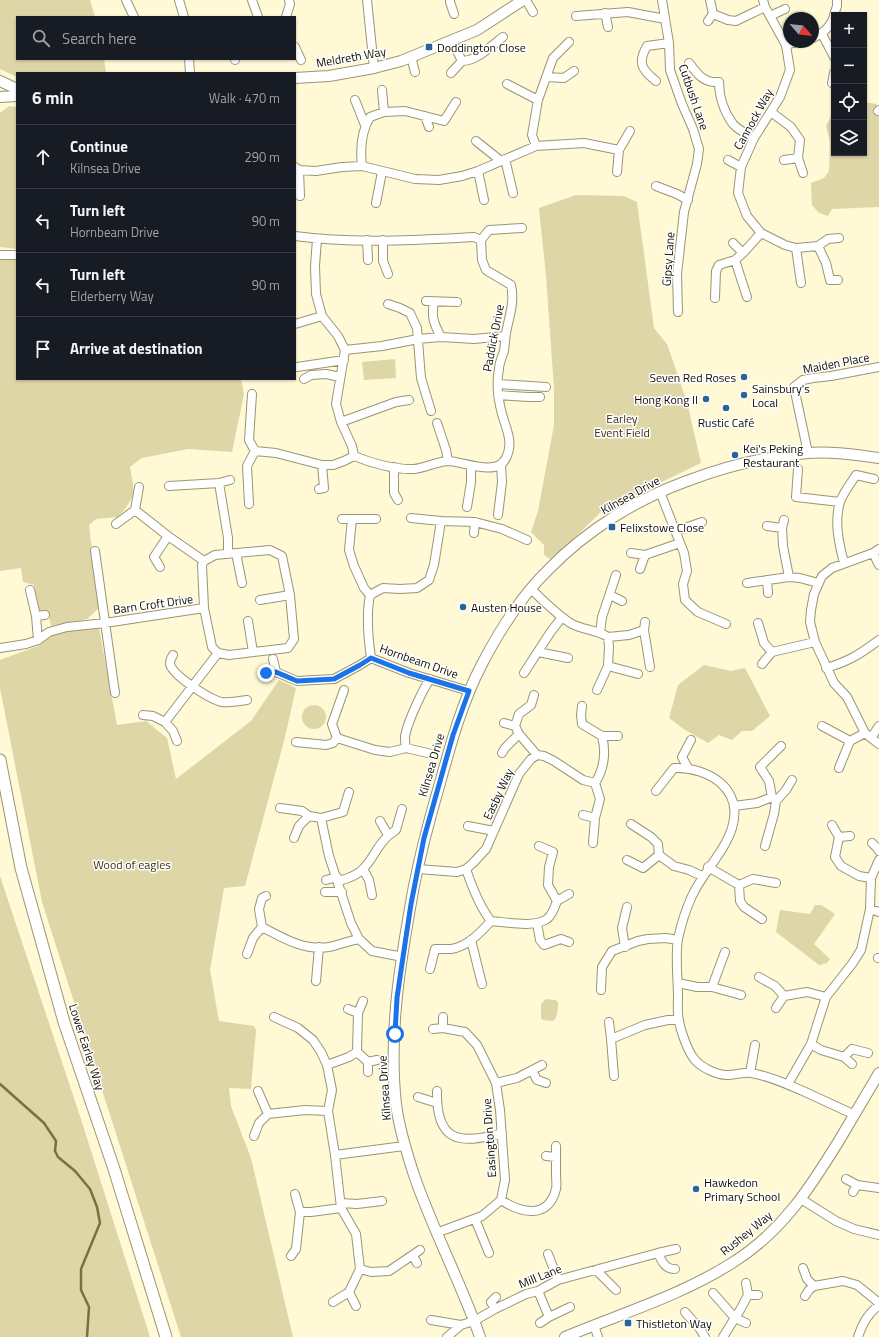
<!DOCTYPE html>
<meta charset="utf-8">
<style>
:root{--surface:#171b24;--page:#20242c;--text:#f1f3f6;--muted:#9ea1a6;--line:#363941}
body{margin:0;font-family:"Titillium Web",sans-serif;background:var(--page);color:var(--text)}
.controls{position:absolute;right:12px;top:12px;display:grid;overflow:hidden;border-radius:0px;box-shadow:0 1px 3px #0004}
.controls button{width:36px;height:36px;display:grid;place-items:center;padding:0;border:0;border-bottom:1px solid var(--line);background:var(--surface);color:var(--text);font:20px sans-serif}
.compass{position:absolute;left:783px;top:12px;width:36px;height:36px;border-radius:50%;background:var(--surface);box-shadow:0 1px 3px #0004;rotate:118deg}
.stop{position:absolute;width:12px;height:12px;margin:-9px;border:3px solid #1a73e8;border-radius:50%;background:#fff}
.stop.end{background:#1a73e8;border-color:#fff;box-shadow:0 1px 4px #0008}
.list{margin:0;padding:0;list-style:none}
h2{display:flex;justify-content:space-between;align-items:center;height:52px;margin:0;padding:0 16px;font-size:17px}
h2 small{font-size:13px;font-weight:400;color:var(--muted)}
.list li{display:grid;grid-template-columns:26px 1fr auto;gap:12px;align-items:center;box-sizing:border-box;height:64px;padding:0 16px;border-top:1px solid var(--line)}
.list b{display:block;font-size:15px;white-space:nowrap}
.list p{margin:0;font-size:13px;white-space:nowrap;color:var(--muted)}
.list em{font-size:13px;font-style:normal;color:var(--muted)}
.icon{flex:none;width:22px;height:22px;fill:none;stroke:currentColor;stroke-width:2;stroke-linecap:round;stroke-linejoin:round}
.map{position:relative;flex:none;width:879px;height:1337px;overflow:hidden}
.search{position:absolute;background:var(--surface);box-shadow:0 1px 3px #0004;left:16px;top:16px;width:280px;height:44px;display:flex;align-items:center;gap:10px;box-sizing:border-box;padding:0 14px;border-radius:0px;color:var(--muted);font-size:15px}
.panel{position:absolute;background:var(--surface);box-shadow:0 1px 3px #0004;left:16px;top:72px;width:280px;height:308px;border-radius:0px}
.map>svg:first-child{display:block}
</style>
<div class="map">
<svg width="879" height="1337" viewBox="0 0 879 1337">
<rect width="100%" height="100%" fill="#fff9d6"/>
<path fill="#ded6a7" d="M0,0H90L95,17H17V59H104L106,73H17V77L0,69Z
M864,102L876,104L879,113V207L832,209L828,216L819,213L812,205L811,183L824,178L829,171L830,142L826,126L834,110V153H864Z
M9,106L17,107V249L0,247V113Z
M576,195L624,196L637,202L654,328L667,344L687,402L701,463L602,511L565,547L550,559L544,555V545L531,532L538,511L554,425V389L546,276L539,208Z
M17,259V379H241L244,394L232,452L188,449L142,458L130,467C135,494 137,495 118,517L96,519L89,525L99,608L87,619L51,626L48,613L39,612L34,585L23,582L21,568L0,571V260Z
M395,359L396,378L364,380L362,362Z
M99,628L117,725L146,721L167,738L176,779L251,721L279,680L296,688L284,741L245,886L224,888L210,970L219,1021L254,1026L256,1030L251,1089L229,1088L231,1106L251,1158L293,1337H181L42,902L0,688V660L38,646L57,632Z
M704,665L731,671L745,668L770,716L752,731H742L732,740L719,735L708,743L685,730L669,718L678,685Z
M302 717a12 12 0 1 1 24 0a12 12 0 1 1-24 0Z
M0,876L80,1116L150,1337H0Z
M815,905H821L835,914L814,944L830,959L827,963L819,965L776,932L780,910L810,914Z
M546,999L556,1000L558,1002C558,1009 558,1017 553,1021L543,1020L541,1018V1004Z"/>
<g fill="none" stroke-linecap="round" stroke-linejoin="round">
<path stroke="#7b723b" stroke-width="2.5" d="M0,1084L44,1123L56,1141L55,1151L58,1157L75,1171L90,1189L97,1207L100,1223L81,1269V1290L89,1307L87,1337"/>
<defs>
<path id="minor" d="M126,0L134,17
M179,0L184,17
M252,0L258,17
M367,0L374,68
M450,0V2L454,14
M526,0L533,12
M662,0L669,43L670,70L682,104L693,129L699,149L697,164L684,212L677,274L678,312
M710,0L713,14L728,20L736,21L765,7
M763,0L765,7L786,45L790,70L780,97L754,138L741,167L738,193L747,216L761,233L785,245L796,248L801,283
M605,13L608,27
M834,15L837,6V0
M576,16L628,12L665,19
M770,16L785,9
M286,17L290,4L289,0
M708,21L713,14
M822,34L834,57
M813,38C824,33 831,27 834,16
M452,41L462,61C477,61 492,45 503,37
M786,45L797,42
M295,47L301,60
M411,57L415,72
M189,59L190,73
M235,59V60
M689,63C698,75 704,83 719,82C719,96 724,112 733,124C738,130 747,134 754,138
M451,73L462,61
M546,77L564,78L574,71
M656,81C642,70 637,63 647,46L669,43
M832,83L834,73
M507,84L538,100
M382,90L384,112
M355,100L365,125
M878,111L879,110
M771,112L791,127L800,140L798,158L803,173
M425,116L429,127
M476,141L501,161
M536,146L532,135L538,100L553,58L569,42
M619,150L630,131
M505,159L513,193
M728,160L741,167
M784,160L798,158
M362,166C360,149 361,132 370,117L384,112L405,111L444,121L456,102
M295,167L299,170L316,171L342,167L362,166L415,179L439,180L462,176L478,171L536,146L584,143L619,150L617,172
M299,170L300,196
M478,171L484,200
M656,186L677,194L688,200
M376,203L382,172
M295,236C354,244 415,240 474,237L481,240
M317,239L315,266L316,294L322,316L338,336L345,350L336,404L341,422L352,446L354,456C371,463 396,470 414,469C426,468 437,461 449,461C464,462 497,477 506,458C514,442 506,429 502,414C498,399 496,384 499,369C499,363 502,357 504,351C505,345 505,339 506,333C509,316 515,303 511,285L486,270L482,260L481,240
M367,240L368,260
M383,240V261L388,274
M481,240L489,230L522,228
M733,243L743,253
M818,246L826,263L830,280H838
M796,248L818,246L828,239L839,238
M0,255H17
M747,297L735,260L743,253L761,233
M715,298L716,271L719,265L735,260
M426,301L457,302
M434,302C431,317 434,324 441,337
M388,304L400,308L410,313L417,328L421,378L431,411
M295,324L322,316
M345,350L382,346L418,339L441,337L474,339L505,336
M297,367L344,360
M304,379L311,375L326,374L340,377
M498,384L546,387
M252,394L249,440L255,451
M498,395L529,397H540
M341,422L396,402L409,400
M437,423L446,450L448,461
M808,453L794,387L803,380L813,378L831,376L879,367
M394,467V493L398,500
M798,469L796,497L840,502
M219,483L230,480
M169,486L219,483L228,538V553
M319,489L324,488L322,465
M660,492L684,553L687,571L683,584L685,600L698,612L726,624
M249,504L247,466L255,451L276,453L322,465H333L344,461L354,456
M467,507L471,482V466
M135,510L139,487
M498,515L502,482L501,464
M411,518L441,521L475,522L502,529L527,540
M342,519H376
M352,519L349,550L354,566L364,588L370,595
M116,524L135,510L168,536L204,561
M767,526L782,528L783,546L789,577
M782,528L784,520
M676,531L702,522
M474,533L475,522
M879,549L873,553L832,568L822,576L814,594L811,610L810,622L815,642L834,683L847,697L865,733L879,744
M270,550L282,556L290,595L294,639L288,648L229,655L218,653L212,647L204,608L202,565L204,561L215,555Z
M95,551L115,693
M236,553L242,583
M631,553L645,555
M873,553L879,565
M844,563C839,544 834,522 840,502C843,493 851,483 856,475L874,479
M160,567L154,557L168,536
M640,569L645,555L680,543
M767,580L768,593
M747,583L789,577L800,578L818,583
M531,589C544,601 557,615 572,624C584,630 597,630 608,637L629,635L644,630L645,622
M30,590L36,616L38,640
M610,595L622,601
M260,600L290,595
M36,616L45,615
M248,621L253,652
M758,623L764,643L772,652L815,642
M644,630L650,667
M600,633L602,617L616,575
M0,648L26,644L38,640L49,632L67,627L105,623L204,608
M538,652L568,658
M173,655C171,658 170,661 170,664C173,676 211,700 222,702C230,703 240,701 247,700
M371,658C368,637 366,615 370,595L383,588L400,589L417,588L429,580L434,565L441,521
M371,658L409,673L469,691
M273,659L276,672L297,681L334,679L360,665L371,658
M762,664L772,652
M608,666L638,674
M826,668C850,661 860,654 879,640
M266,673L276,672
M524,673L550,633L562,617
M597,690L608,666L609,647L608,637
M534,695L531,705L519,714L515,726L519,734L537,755
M582,706L581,715L582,724L602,736
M143,715L153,716L165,722
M504,723L515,726
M822,726L850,741L865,733
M337,738L375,750L390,752L406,748C405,744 405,740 405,736C408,721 422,691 430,679
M337,738L332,724L344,690
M871,738L879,726
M177,741L173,731L165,722L218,653
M296,742L326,745L333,743L337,738
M406,748L432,754
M502,753L505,748L519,734
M688,768L682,757L691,740
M839,768L850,741
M595,783C604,769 606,752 602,736H618
M656,791L674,768C709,767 744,789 732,828C724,853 703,872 692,896C686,909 681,925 678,939C675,956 678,980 678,997C678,1005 677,1013 679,1021C681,1032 688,1052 695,1060C702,1068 717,1075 727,1075C735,1075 744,1072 751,1073C770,1076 786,1084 803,1091C820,1099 838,1107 855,1115
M772,797L769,781L760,767L781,746
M734,806L757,803L772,797L776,801
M280,808L302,811L309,816
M583,815L595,818
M321,818L343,812L349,792
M380,821L388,835
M631,824L651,837L658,844L659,855L674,866L689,870L702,876
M832,825L839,837
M468,826L494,831
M294,838L299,826L309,816L321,818L329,856L351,923L359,939L372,951L403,957
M872,843L877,848L879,851
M765,846L774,814L776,801L786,790L792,780
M627,860L643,868L659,855
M708,867L739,885L740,901L744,907L762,919
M363,869L369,880L372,895
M418,869L457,872L466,869L473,863L486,849L519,774L531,759L537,755L544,756L554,761L583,780L595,783L600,799L595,818L593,843
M466,869C472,887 479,906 491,921C506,922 534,928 547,919C552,915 555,907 557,901L548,885L549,867L553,852L539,846
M871,878L879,860
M326,880L337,877
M338,881C347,879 357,876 364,868C376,855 379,840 396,830L402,809
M739,885L753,879L776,883
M325,892H342
M266,896L262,898L259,909L262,927C283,938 304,951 329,947C339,945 348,941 359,939
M557,901L569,894
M870,909L879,912
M537,923L540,940L544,945L561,939L569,942
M471,940L482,984
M625,947L622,928L627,907
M247,954L253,938L262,927
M878,958H879
M430,969L435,949C440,949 446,949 451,949C467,947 481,932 491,921
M759,977L775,986L784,996L807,992L826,997
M316,981L319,947
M678,983L697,987H712L741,995
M712,987L725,952
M601,990L602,967L612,951L638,941L648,939L666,938L678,940
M776,1008L784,996
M348,1009L358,1013
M274,1017L298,1028L313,1040L321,1052L327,1065L332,1090L328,1111L335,1155L341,1208L356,1234L360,1269L349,1292L333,1302
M443,1017V1028
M609,1022L611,1039
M433,1029L443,1028L465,1032L477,1045L496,1083L500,1110L505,1180L501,1200L482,1216L436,1233
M811,1044L821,1050L844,1057L852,1064
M357,1052L368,1062L377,1060
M844,1057L852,1049L868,1053
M368,1062V1072
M327,1065L349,1057L357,1052L358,1013L363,1001
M532,1070L537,1080L546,1083
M750,1073L755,1045
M614,1076L611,1039L645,1025L668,1020H679
M496,1083L517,1078L542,1065
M788,1084L811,1044L826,997L852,964L861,950L870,909L871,878L859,876L841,866L835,857L839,837L850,836
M258,1091L268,1114L305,1110L328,1111
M437,1091C436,1142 459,1145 502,1133
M418,1097L437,1103
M254,1136L259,1123L268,1114
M335,1155L404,1146
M546,1156L556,1157
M846,1179L857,1185
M853,1192L857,1185L879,1188
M295,1194L300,1212
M801,1199L836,1221L854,1229L879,1235
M501,1200C521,1213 548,1220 556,1189C557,1185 556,1179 556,1174C556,1164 556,1155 556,1146
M341,1203L357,1204L382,1201
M475,1219L489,1253
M658,1253L676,1249
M548,1254L558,1280
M291,1256L296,1249L300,1212H311L341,1208
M413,1256L417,1263
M803,1268L807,1279L814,1286L843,1281L857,1285L879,1303
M360,1269L371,1272L389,1271L420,1250
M596,1270L616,1290
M538,1291L549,1317
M349,1292L356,1306
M713,1293L735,1318L746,1323
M748,1295H758
M805,1296L809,1290L814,1286
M495,1309L491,1302L496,1297
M685,1312L700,1329L705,1337
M431,1320L461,1325
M540,1323L549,1317L570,1307
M594,1325L598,1337
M447,1337L461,1325L474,1321L495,1309L526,1294L538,1291L558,1280L658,1253C662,1262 665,1269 675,1269
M723,1337L740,1310L748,1295L746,1283
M858,1337C863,1322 868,1314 879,1305"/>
<path id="tertiary" d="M295,78L329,76L374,68L401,61L477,30L523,0
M0,81L17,89
M0,97L17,96
M480,1337C461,1283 434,1232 415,1178C407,1154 399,1129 396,1104C388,1032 401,957 414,886C421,851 430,817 440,783C451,743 462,703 481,666C499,631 521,596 549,569C587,530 637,499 687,481C726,466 767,456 808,453C832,451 856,455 879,458
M565,1337C620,1314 680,1296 732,1263C782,1232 810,1188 840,1139C853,1117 866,1095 879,1073"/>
<path id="secondary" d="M0,760L21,868L64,1022L114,1169L166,1337"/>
</defs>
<use href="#minor" stroke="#9a9574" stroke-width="10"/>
<use href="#tertiary" stroke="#9a9574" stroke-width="12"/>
<use href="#secondary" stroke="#9a9574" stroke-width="13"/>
<use href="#minor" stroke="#fff" stroke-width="8"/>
<use href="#tertiary" stroke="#fff" stroke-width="10"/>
<use href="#secondary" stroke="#fff" stroke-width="11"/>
</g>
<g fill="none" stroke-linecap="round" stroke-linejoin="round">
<path stroke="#1a73e8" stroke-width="5" d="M266,673L276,672L297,681L334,679L360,665L371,658L409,673L469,691L453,735L424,838L411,904L403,957L397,998L395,1034"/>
</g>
<g fill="#28649b" stroke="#fff" stroke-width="1.5">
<rect x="425" y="43" width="8" height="8" rx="2"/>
<circle cx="744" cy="377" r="4"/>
<circle cx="744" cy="395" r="4"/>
<circle cx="706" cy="399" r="4"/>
<circle cx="726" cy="408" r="4"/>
<circle cx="735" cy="455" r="4"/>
<rect x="608" y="523" width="8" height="8" rx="2"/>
<circle cx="463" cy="607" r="4"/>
<circle cx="696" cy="1189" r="4"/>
<rect x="624" y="1319" width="8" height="8" rx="2"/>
</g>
<g text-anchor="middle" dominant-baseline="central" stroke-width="3" stroke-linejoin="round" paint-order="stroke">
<g font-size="12" fill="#0e0c02" stroke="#fff" text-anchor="start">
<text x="437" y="47">Doddington Close</text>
<text x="736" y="377" text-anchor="end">Seven Red Roses</text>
<text x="752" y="388">Sainsbury's<tspan x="752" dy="14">Local</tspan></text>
<text x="698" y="399" text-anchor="end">Hong Kong II</text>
<text x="726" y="422" text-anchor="middle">Rustic Café</text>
<text x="743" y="448">Kei's Peking<tspan x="743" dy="14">Restaurant</tspan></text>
<text x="620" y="527">Felixstowe Close</text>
<text x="471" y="607">Austen House</text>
<text x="704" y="1182">Hawkedon<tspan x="704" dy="14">Primary School</tspan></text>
<text x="636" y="1323">Thistleton Way</text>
</g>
<g font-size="12" fill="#0e0c02" stroke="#fff">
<text transform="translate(351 57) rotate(-10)">Meldreth Way</text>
<text transform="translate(694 97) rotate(71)">Cutbush Lane</text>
<text transform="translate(753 119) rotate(-61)">Cannock Way</text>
<text transform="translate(668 259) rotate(-86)">Gipsy Lane</text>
<text transform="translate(493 338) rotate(-79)">Paddick Drive</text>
<text transform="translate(836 363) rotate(-11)">Maiden Place</text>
<text transform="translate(630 495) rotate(-29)">Kilnsea Drive</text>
<text transform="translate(153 604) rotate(-8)">Barn Croft Drive</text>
<text transform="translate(419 661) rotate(19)">Hornbeam Drive</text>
<text transform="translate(431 765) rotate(-74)">Kilnsea Drive</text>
<text transform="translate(498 794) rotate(-65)">Easby Way</text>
<text transform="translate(87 1047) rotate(72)">Lower Earley Way</text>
<text transform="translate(384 1088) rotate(-94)">Kilnsea Drive</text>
<text transform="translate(489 1138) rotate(-94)">Easington Drive</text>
<text transform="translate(746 1233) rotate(-39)">Rushey Way</text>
<text transform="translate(540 1276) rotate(-22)">Mill Lane</text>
</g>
<g font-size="12" fill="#383211" stroke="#fff">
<text x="622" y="418">Earley<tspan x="622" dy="14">Event Field</tspan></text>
<text x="132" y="864">Wood of eagles</text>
</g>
</g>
</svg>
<div class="controls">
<button>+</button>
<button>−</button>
<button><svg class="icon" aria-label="locate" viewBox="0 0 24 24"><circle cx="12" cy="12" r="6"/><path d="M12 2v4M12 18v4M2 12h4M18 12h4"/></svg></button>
<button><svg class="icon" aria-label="layers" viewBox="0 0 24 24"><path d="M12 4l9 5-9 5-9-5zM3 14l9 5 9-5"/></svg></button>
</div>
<svg class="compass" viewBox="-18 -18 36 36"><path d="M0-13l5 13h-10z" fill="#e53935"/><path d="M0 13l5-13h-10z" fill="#9ea1a6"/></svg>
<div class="stop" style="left:395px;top:1034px"></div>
<div class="stop end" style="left:266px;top:673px"></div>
<div class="search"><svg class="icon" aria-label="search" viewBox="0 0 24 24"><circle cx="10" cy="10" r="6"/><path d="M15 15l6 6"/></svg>Search here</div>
<section class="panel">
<h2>6 min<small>Walk · 470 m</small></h2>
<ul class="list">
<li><svg class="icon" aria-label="ahead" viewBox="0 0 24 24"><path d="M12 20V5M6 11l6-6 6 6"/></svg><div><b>Continue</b><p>Kilnsea Drive</p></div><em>290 m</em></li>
<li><svg class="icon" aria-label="left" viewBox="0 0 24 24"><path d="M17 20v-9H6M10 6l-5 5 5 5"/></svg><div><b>Turn left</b><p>Hornbeam Drive</p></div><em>90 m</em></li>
<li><svg class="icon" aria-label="left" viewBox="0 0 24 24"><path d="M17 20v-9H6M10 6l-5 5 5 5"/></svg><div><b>Turn left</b><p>Elderberry Way</p></div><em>90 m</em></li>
<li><svg class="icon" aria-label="arrive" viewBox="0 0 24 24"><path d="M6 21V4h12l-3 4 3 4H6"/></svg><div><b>Arrive at destination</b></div></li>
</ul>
</section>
</div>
